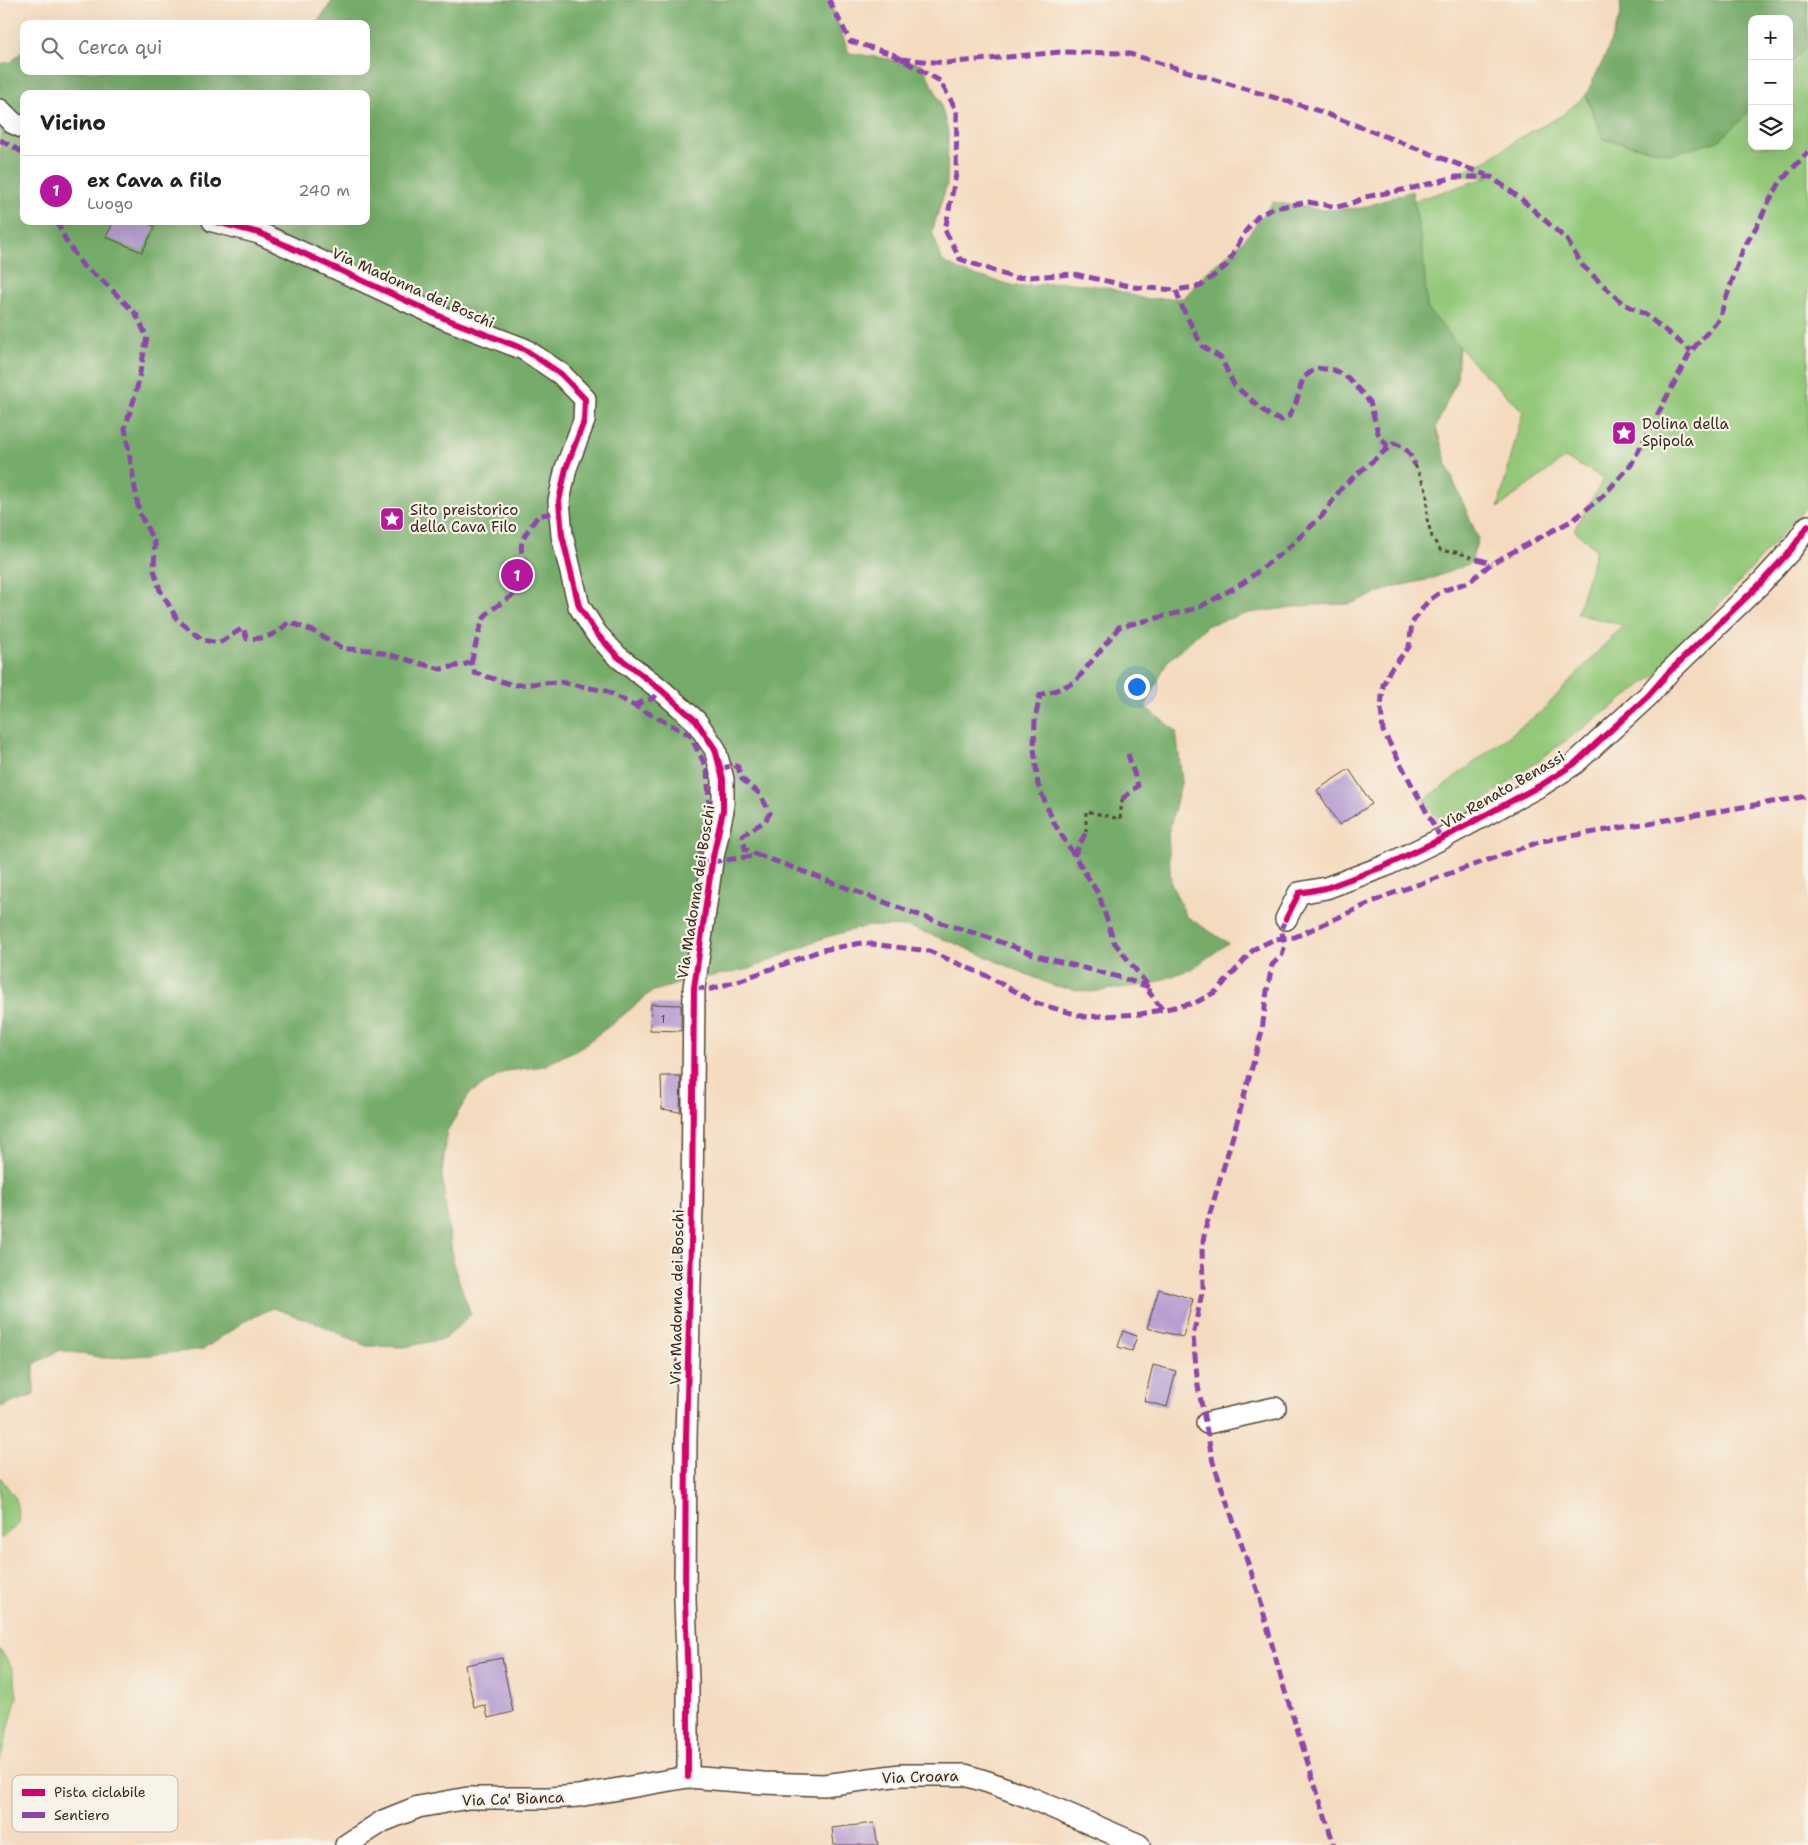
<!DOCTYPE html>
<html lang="it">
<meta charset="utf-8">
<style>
:root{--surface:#fff;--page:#f6f6f6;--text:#222;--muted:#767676;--line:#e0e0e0;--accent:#b5179e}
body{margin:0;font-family:"Shantell Sans",sans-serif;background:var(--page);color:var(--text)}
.controls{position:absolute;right:15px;top:15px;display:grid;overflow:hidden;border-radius:10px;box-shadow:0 5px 20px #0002}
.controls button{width:45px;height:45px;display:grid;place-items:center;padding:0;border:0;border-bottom:1px solid var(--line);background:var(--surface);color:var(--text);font:25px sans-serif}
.you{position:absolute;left:1136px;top:686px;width:18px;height:18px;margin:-12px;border:4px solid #fff;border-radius:50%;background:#1a73e8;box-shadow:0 0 0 8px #1a73e833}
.badge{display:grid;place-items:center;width:32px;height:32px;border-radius:50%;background:var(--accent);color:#fff;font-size:16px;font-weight:700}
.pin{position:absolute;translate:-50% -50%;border:2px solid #fff;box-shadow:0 1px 5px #0006}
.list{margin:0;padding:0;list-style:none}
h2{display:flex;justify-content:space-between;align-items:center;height:65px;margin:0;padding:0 20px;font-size:21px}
h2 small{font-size:16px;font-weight:400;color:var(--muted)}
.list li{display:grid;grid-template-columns:32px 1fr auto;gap:15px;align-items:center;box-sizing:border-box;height:70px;padding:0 20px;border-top:1px solid var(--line)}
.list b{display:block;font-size:19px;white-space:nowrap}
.list p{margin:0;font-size:16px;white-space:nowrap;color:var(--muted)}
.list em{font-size:16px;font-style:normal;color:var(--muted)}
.icon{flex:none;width:28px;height:28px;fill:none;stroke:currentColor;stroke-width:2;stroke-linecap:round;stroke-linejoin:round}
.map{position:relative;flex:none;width:1808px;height:1845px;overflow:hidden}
.search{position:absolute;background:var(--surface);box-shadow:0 5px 20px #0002;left:20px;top:20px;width:350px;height:55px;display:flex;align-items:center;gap:12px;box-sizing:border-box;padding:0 18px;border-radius:10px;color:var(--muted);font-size:19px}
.panel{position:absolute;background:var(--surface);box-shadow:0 5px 20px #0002;left:20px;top:90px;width:350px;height:135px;border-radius:10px}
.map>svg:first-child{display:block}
</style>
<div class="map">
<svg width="1808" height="1845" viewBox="0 0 1808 1845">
<rect width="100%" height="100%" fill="#f7f3e8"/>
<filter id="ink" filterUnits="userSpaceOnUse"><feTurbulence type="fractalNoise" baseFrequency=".02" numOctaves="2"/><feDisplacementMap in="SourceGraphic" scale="10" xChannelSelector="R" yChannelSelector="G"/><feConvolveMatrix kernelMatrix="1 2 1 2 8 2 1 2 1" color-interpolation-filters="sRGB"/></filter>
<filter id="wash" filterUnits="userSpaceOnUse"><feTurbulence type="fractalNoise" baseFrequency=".0096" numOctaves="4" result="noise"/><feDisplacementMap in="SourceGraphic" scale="20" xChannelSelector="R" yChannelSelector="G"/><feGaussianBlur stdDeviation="1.12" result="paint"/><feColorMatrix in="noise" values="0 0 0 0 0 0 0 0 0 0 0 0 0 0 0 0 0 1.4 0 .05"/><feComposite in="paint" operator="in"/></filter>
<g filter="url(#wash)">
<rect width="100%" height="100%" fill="#f4dbbf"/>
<path fill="#93c879" stroke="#67794c" d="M1808,42V505L1656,675L1447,827L1422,802L1543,710L1623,625L1577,614L1596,550L1574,530L1604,478L1565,458L1498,508L1523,411L1473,363L1427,308L1414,201L1489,177L1453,175L1486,161L1518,139L1561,116L1586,95L1603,139L1671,154L1752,107V146H1789V66Z
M0,1477L16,1499L19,1524L0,1539Z
M0,1649L13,1669L17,1696L0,1761Z"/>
<path fill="#76ac69" stroke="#586b44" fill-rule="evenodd" d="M333,0H826L834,12L849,53L922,64L940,101L948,132L947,184L932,232L943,262L966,273L1020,287L1062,282L1105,287L1145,299L1184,298L1205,274L1243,241L1273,202L1323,210L1362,208L1412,191L1423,251L1427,308L1459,346L1457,379L1436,427L1448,468L1478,538L1471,563L1431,579L1393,587L1350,604L1311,605L1249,613L1208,625L1167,662L1145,707L1176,731L1182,780L1168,834L1171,883L1186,916L1228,943L1193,968L1152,984L1090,992L1054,986L954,943L909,927L867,926L823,938L750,969L691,980L651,992L616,1021L581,1047L544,1066L506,1071L470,1093L447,1131L442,1174L445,1202L454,1267L471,1314L445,1339L404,1347L366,1346L317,1323L273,1308L243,1322L204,1349L152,1355L104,1358L60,1350L34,1364V1395L0,1407V64L11,62L24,49V71H366V24H316ZM24,94H366V221H24Z
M1620,0H1808V44L1789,66V19H1752V109L1719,141L1671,154L1603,139L1586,95L1606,54L1621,13Z"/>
<g id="blocks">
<path fill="#b69dd1" d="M114,221H143L155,227L142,252L106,237Z
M1349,769L1372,804L1339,825L1317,790Z
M651,1004L681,1005V1031L650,1030Z
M661,1076H681L680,1112L662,1109Z
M1159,1289L1193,1299L1183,1337L1147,1328Z
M1123,1331L1137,1336L1132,1351L1118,1347Z
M1153,1365L1176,1371L1167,1407L1144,1401Z
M502,1658L513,1712L488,1718L485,1705L474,1707L465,1665Z
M874,1823L878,1845H834L832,1828Z"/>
</g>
</g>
<g filter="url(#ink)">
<use href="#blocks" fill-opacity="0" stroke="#574536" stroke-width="1"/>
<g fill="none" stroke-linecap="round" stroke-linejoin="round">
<defs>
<path id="minor" d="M0,110L13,123L24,128
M213,221L259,233L446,319L524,349L561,374L585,399L584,421L566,468L559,501L562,535L579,606L596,633L617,656L660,689L696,721L715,749L723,779V810L712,862L694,988L692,1205L686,1438L685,1600L688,1682V1777
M1286,919L1299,893L1326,888L1385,866L1441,839L1543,784L1574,764L1648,696L1668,673L1760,584L1791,550L1808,526
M1207,1423L1275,1408
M346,1845L383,1821L418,1807L468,1798H549L578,1796L688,1777L763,1783L824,1785L901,1775H965L988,1782L1031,1798L1139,1845"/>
</defs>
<use href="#minor" stroke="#574536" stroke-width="24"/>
<path stroke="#574536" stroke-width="3" stroke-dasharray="4 4" stroke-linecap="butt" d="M1415,465L1427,492V519L1432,537L1441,551L1456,552L1477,559
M1086,832V811L1120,819L1122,799"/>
<use href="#minor" stroke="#fff" stroke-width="21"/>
<path stroke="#8e44ad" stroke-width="5" stroke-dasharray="10 5" stroke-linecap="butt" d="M829,0L850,41L892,54L940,81L957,111L956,174L945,230L960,259L1014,278L1074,274L1134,287L1176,290
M901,59L946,63L1060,52L1126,53L1316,110L1486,175
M0,140L24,153
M57,221L66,241L83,266L103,281L136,314L147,337L136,393L125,428L139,512L155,544L154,570L160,590L177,619L203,640L219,643L243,628L247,639C268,638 274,636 289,622L313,631L344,649L372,650L441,669L471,663L475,673L513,685L560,682L606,691L690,735L707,769L709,801L702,846L698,859L712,862L759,855L935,921L987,937L1041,957L1119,977L1149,987
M1388,447L1378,433L1370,402L1348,378L1334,370L1316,368L1303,378L1296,403L1289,416L1282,420L1271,417L1234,385L1221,358L1202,346L1183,309L1176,290L1201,286L1227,265L1245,232L1258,216L1274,208L1308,202L1337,207L1353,203L1365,197L1413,188L1455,177H1491L1520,198L1567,240L1582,265L1622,303L1646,315L1691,351
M1477,559L1492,563
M471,663C474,653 480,622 486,615C497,603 524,592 529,578C533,568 525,563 522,553C518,540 531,526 538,516L560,511
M634,705L654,698L660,689
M720,769L734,765L738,767L742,779L760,794L770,813L765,821L743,835L745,849L758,855
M1122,799L1138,786L1128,754
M1441,839L1383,731L1381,708L1383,685L1390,670L1409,647L1412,623L1428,601L1442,591L1469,582L1492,563L1573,520L1603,496L1631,465L1691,351L1719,319L1743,249L1758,224L1768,203L1781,181L1808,152
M1074,856L1086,832
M1286,919L1281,929L1285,945L1282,955L1272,965L1267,991L1262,1031L1235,1129L1205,1230L1202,1248L1203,1288L1193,1336L1198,1386L1213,1462L1258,1592L1282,1682L1334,1845
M694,988L711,989L741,980L822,950L862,943L929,951L987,976L1036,1003L1085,1017L1141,1014L1195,1003L1217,991L1254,949L1275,939L1295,937L1388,895L1542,841L1808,796
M1162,1009L1149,992V987L1114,942L1099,895L1054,823L1038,785L1034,748L1035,720L1040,695L1054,691L1075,682L1119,627L1198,608L1243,583L1288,548L1322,516L1343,486L1394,443C1407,448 1410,453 1415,465"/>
<defs>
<path id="cycleway" d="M213,221L259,233L446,319L524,349L561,374L585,399L584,421L566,468L559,501L562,535L579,606L596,633L617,656L660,689L696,721L715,749L723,779V810L712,862L694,988L692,1205L686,1438L685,1600L688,1682V1777
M1286,919L1299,893L1326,888L1385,866L1441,839L1543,784L1574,764L1648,696L1668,673L1760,584L1791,550L1808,526"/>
</defs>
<use href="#cycleway" stroke="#f7f3e8" stroke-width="9"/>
<use href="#cycleway" stroke="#d6006c" stroke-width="6"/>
</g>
</g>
<defs>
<symbol id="sight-square" viewBox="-11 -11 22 22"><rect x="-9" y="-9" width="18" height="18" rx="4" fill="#b5179e" stroke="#f7f3e8"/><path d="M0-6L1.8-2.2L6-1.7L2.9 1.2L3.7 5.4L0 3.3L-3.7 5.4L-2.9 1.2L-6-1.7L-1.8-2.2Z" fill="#fff"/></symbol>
</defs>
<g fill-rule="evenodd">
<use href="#sight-square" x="1610" y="419" width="28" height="28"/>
<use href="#sight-square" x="378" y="505" width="28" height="28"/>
</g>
<g text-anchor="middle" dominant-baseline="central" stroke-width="4.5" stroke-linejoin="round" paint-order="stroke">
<g font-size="12" fill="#5a474b">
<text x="663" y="1019">1</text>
</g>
<g font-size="15" fill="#3b2a1e" stroke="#f7f3e8">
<text transform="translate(413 288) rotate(24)">Via Madonna dei Boschi</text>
<text transform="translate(1503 790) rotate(-30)">Via Renato Benassi</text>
<text transform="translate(696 892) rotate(-81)">Via Madonna dei Boschi</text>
<text transform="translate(677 1297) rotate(-89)">Via Madonna dei Boschi</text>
<text transform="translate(920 1777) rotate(-2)">Via Croara</text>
<text transform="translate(513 1799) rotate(-2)">Via Ca' Bianca</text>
</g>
<g font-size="15" fill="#3b2a1e" stroke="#f7f3e8" text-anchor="start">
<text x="1642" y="424">Dolina della<tspan x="1642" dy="17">Spipola</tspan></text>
<text x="410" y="510">Sito preistorico<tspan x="410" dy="17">della Cava Filo</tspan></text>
</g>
</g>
<rect x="12" y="1775" width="166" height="57" rx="8" fill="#f7f3e8" stroke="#bfb7ab" stroke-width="1"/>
<rect x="22" y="1789" width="23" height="7" fill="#d6006c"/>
<rect x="22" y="1812" width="23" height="6" fill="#8e44ad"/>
<g font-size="14" fill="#3b2a1e">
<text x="54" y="1797">Pista ciclabile</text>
<text x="54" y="1820">Sentiero</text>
</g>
</svg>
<div class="controls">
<button>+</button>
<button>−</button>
<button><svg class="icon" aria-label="layers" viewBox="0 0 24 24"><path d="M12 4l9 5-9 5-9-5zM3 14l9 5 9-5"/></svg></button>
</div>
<div class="you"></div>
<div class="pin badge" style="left:517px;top:575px">1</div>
<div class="search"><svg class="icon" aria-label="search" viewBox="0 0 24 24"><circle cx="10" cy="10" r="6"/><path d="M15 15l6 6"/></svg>Cerca qui</div>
<section class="panel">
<h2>Vicino<small></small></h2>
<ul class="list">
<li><span class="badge">1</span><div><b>ex Cava a filo</b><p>Luogo</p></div><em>240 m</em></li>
</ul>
</section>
</div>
